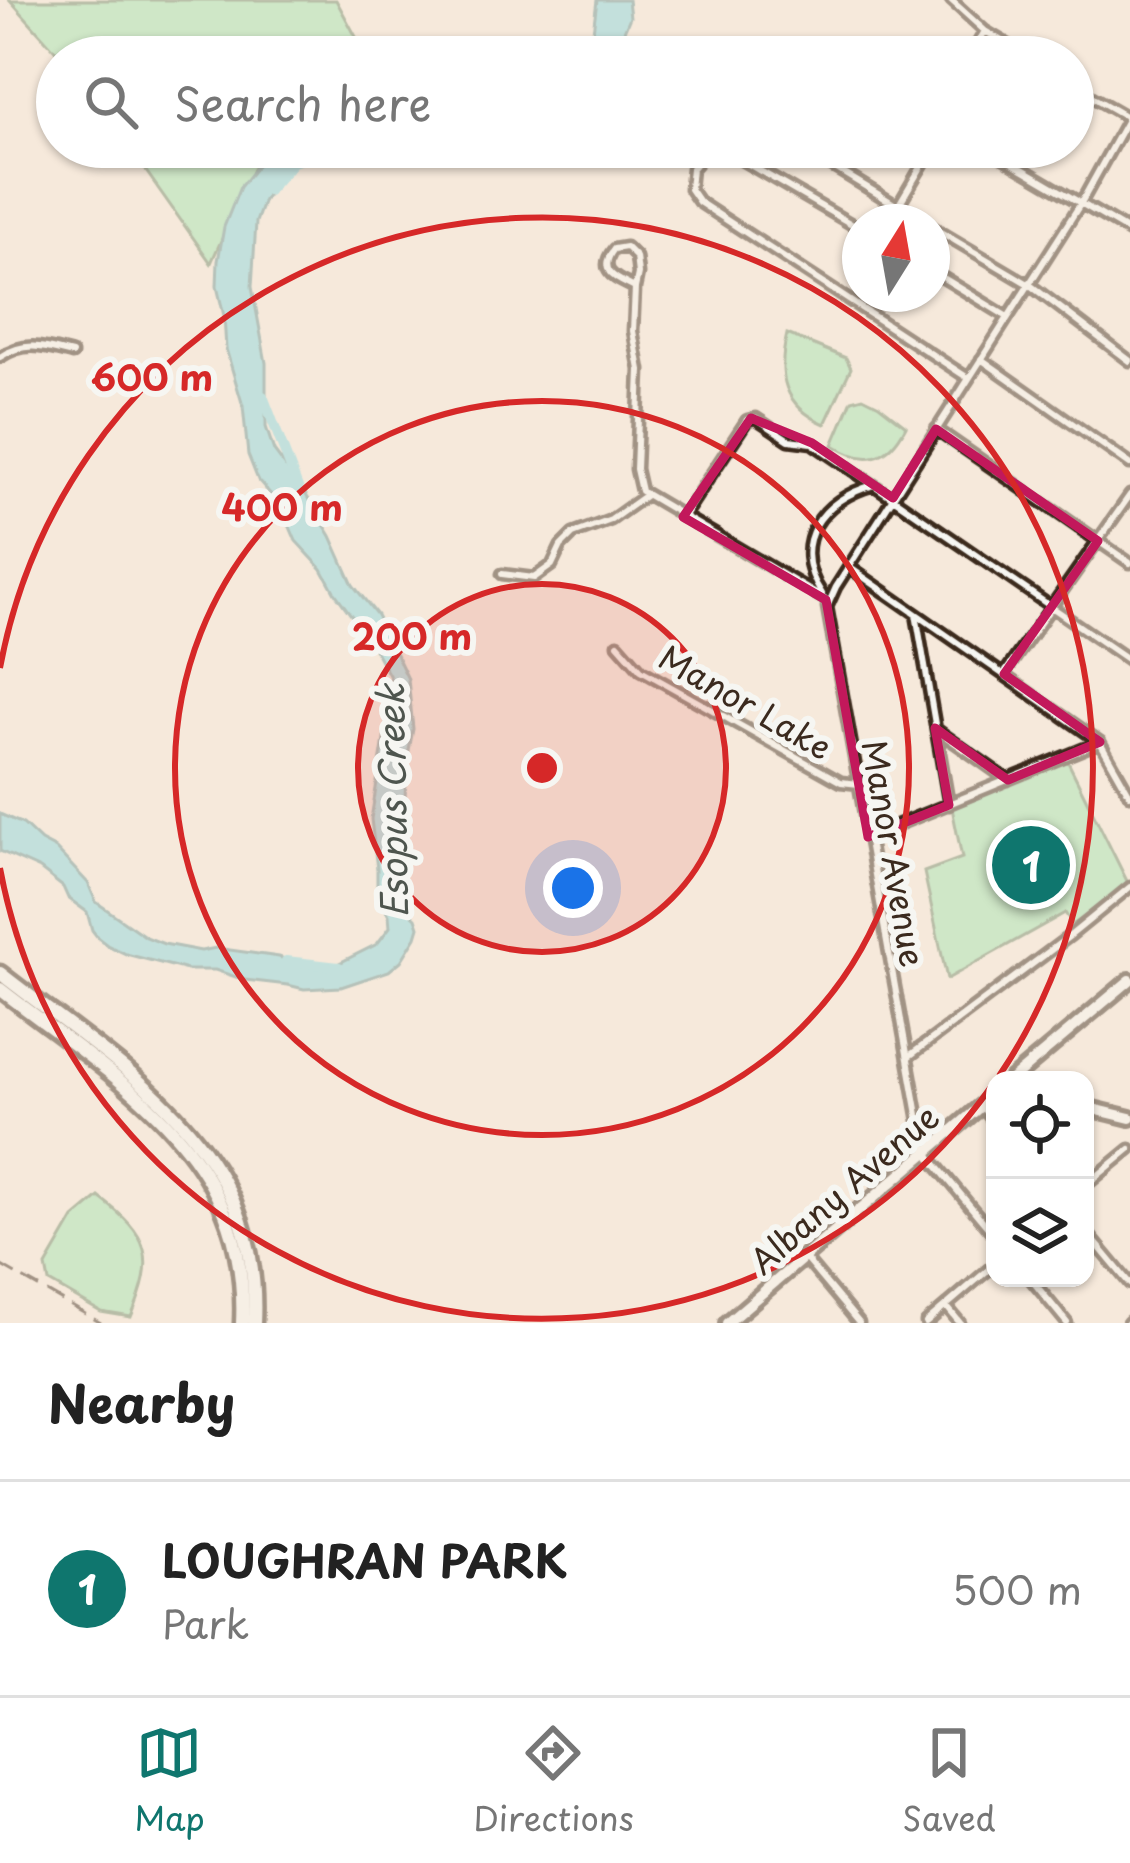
<!DOCTYPE html>
<style>
:root{--surface:#fff;--page:#f2f2f2;--text:#222;--muted:#767676;--line:#e0e0e0;--accent:#0f766e}
body{margin:0;font-family:"Playpen Sans",sans-serif;background:var(--page);color:var(--text)}
.controls{position:absolute;right:36px;bottom:36px;display:grid;overflow:hidden;border-radius:24px;box-shadow:0 3px 9px #0004}
.controls button{width:108px;height:108px;display:grid;place-items:center;padding:0;border:0;border-bottom:3px solid var(--line);background:var(--surface);color:var(--text);font:60px sans-serif}
.compass{position:absolute;left:842px;top:204px;width:108px;height:108px;border-radius:50%;background:var(--surface);box-shadow:0 3px 9px #0004;rotate:11deg}
.you{position:absolute;left:573px;top:888px;width:42px;height:42px;margin:-30px;border:9px solid #fff;border-radius:50%;background:#1a73e8;box-shadow:0 0 0 18px #1a73e833}
.badge{display:grid;place-items:center;width:78px;height:78px;border-radius:50%;background:var(--accent);color:#fff;font-size:39px;font-weight:700}
.pin{position:absolute;translate:-50% -50%;border:6px solid #fff;box-shadow:0 3px 12px #0006}
.list{margin:0;padding:0;list-style:none}
h2{display:flex;justify-content:space-between;align-items:center;height:156px;margin:0;padding:0 48px;font-size:51px}
h2 small{font-size:39px;font-weight:400;color:var(--muted)}
.list li{display:grid;grid-template-columns:78px 1fr auto;gap:36px;align-items:center;box-sizing:border-box;height:216px;padding:0 48px;border-top:3px solid var(--line)}
.list b{display:block;font-size:45px;white-space:nowrap}
.list p{margin:0;font-size:39px;white-space:nowrap;color:var(--muted)}
.list em{font-size:39px;font-style:normal;color:var(--muted)}
.icon{flex:none;width:66px;height:66px;fill:none;stroke:currentColor;stroke-width:2;stroke-linecap:round;stroke-linejoin:round}
.map{position:relative;flex:none;width:1130px;height:1323px;overflow:hidden}
.search{position:absolute;background:var(--surface);box-shadow:0 3px 9px #0004;left:36px;right:36px;top:36px;height:132px;display:flex;align-items:center;gap:30px;box-sizing:border-box;padding:0 42px;border-radius:66px;color:var(--muted);font-size:45px}
.sheet{height:372px;background:var(--surface)}
nav{display:flex;justify-content:space-around;align-items:center;box-sizing:border-box;height:168px;border-top:3px solid var(--line);background:var(--surface);font-size:33px;color:var(--muted)}
nav a{display:grid;justify-items:center;gap:6px}
nav .on{color:var(--accent)}
.map>svg:first-child{display:block}
</style>
<div class="map">
<svg width="1130" height="1323" viewBox="0 0 1130 1323">
<rect width="100%" height="100%" fill="#f6e9db"/>
<filter id="ink" filterUnits="userSpaceOnUse"><feTurbulence type="fractalNoise" baseFrequency=".00833" numOctaves="2"/><feDisplacementMap in="SourceGraphic" scale="24" xChannelSelector="R" yChannelSelector="G"/><feConvolveMatrix kernelMatrix="1 2 1 2 8 2 1 2 1" color-interpolation-filters="sRGB"/></filter>
<g filter="url(#ink)">
<path fill="#9fe4b0" stroke="#6d8767" stroke-width="3" d="M10,0H336L367,57H61Z
M129,147H270L258,158L211,263Z
M787,334L846,358L851,368L825,424C783,406 777,375 787,334Z
M863,397L879,405L906,426C888,461 866,466 833,445L852,400Z
M1067,760L1128,883L1073,925L1065,913L947,979L924,872L962,858L952,808Z
M99,1197C150,1236 157,1257 131,1317L101,1312L49,1282L46,1266L74,1218Z"/>
<path fill="#85d6de" stroke="#679191" stroke-width="3" d="M597,0H628L630,17L613,57H580L593,32Z
M272,147H331L291,163L264,200L256,222L252,287L266,363V427L274,451L303,490L331,536L353,585L377,615L408,679L413,729L407,761L404,817L392,855V887L396,900L416,918L419,927L416,937L401,961L389,971L341,987L304,989L288,985L245,980L215,970H187L126,954L107,945L98,938L92,930L87,912L68,898L63,887L40,869L0,851V814L23,824L41,841L56,849L88,883L96,902L146,937L164,944L201,951L216,948L279,957L304,966L321,967L337,964L377,944L390,927L389,915L377,895V869L371,819L392,690L391,679L372,644L335,593L322,569L296,541L281,506L258,480L248,455L243,406L226,349L224,316L217,286L218,261L224,227L240,187Z
M378,147H546L527,158L507,162L479,156L425,154Z"/>
<g fill="none" stroke-linecap="round" stroke-linejoin="round">
<path stroke="#85d6de" stroke-width="10" d="M268,191L293,162L302,159
M263,396L299,490
M286,961L339,967"/>
<defs>
<path id="minor" d="M951,0L985,31L1029,57
M970,57L985,31
M1073,86L1127,117
M807,147V151L924,222
M985,147L1130,232
M898,206L933,147
M932,227L1030,285L1130,361
M860,229L726,151L706,152L692,168L690,189L699,202L968,378
M932,271L1006,316
M635,288L638,274L636,257L626,247L614,249C596,272 617,279 635,288L633,331L640,370L636,469L641,491L828,601
M0,357C25,340 45,347 72,354
M981,359L1130,464
M936,429L1130,563
M683,517L747,420L756,418L789,440L812,443L874,485
M849,567L1100,742L1130,795
M502,574L534,578L552,565L561,546L573,534L611,520L646,495
M822,594C788,543 822,499 874,485L1130,661
M916,614L949,805
M618,644L641,670L841,782L859,784
M1004,674L1130,495
M937,730L1008,780
M868,837L1100,742
M908,1057L1071,935L1130,887
M982,1107L995,1123
M1085,1186L1130,1149
M1085,1230L1130,1284
M995,1236L932,1160L923,1143L827,607L836,587L1081,203L1128,118
M804,1257L859,1323
M1030,1278L1067,1323
M947,1307L960,1323
M926,1323L995,1264
M1128,1323L1130,1321"/>
<path id="primary" d="M1011,1080L1130,980
M1085,1107L1130,1118
M727,1323L995,1094"/>
<path id="trunk" d="M0,973C123,1070 263,1144 254,1323
M0,989C118,1081 250,1152 242,1323"/>
</defs>
<use href="#minor" stroke="#3b2a1e" stroke-width="15"/>
<use href="#primary" stroke="#3b2a1e" stroke-width="20"/>
<use href="#trunk" stroke="#3b2a1e" stroke-width="21"/>
<use href="#minor" stroke="#f6f6f2" stroke-width="6"/>
<use href="#primary" stroke="#f6f6f2" stroke-width="10"/>
<use href="#trunk" stroke="#f6f6f2" stroke-width="12"/>
<path stroke="#3b2a1e" stroke-width="3" stroke-dasharray="18 9" stroke-linecap="butt" d="M0,1265L101,1323"/>
</g>
</g>
<path d="M0 0H1130V1323H0ZM751,418L812,443L893,498L936,429L1098,541L1004,674L1100,742L1008,780L935,728L949,805L868,837L826,600L683,517Z" fill="#f6e9db" fill-opacity=".55" fill-rule="evenodd"/>
<path fill="none" stroke="#c2185b" stroke-width="9" stroke-linejoin="round" d="M751,418L812,443L893,498L936,429L1098,541L1004,674L1100,742L1008,780L935,728L949,805L868,837L826,600L683,517Z"/>
<circle cx="542" cy="768" r="184" fill="#d62828" fill-opacity=".12"/>
<g fill="none" stroke="#d62828" stroke-width="6">
<circle cx="542" cy="768" r="184"/>
<circle cx="542" cy="768" r="367"/>
<path d="M993 1084A551 551 0 0 1 0 868M0 668A551 551 0 1 1 999 1076"/>
</g>
<g text-anchor="middle" dominant-baseline="central" stroke-width="12" stroke-linejoin="round" paint-order="stroke">
<g font-size="33" fill="#3b2a1e" stroke="#f6f6f2">
<text transform="translate(746 701) rotate(30)">Manor Lake</text>
<text transform="translate(895 853) rotate(80)">Manor Avenue</text>
<text transform="translate(843 1188) rotate(-41)">Albany Avenue</text>
</g>
<g font-size="36" font-style="italic" fill="#4e554e" stroke="#f6f6f2">
<text transform="translate(391 801) rotate(-91)">Esopus Creek</text>
</g>
</g>
<circle cx="542" cy="768" r="18" fill="#d62828" stroke="#f6f6f2" stroke-width="6"/>
<g font-size="36" text-anchor="middle" font-weight="bold" fill="#d62828" stroke="#f6f6f2" stroke-width="12" stroke-linejoin="round" paint-order="stroke">
<text x="152" y="391">600 m</text>
<text x="282" y="521">400 m</text>
<text x="412" y="650">200 m</text>
</g>
</svg>
<div class="controls">
<button><svg class="icon" aria-label="locate" viewBox="0 0 24 24"><circle cx="12" cy="12" r="6"/><path d="M12 2v4M12 18v4M2 12h4M18 12h4"/></svg></button>
<button><svg class="icon" aria-label="layers" viewBox="0 0 24 24"><path d="M12 4l9 5-9 5-9-5zM3 14l9 5 9-5"/></svg></button>
</div>
<svg class="compass" viewBox="-18 -18 36 36"><path d="M0-13l5 13h-10z" fill="#e53935"/><path d="M0 13l5-13h-10z" fill="#767676"/></svg>
<div class="you"></div>
<div class="pin badge" style="left:1031px;top:865px">1</div>
<div class="search"><svg class="icon" aria-label="search" viewBox="0 0 24 24"><circle cx="10" cy="10" r="6"/><path d="M15 15l6 6"/></svg>Search here</div>
</div>
<section class="sheet">
<h2>Nearby<small></small></h2>
<ul class="list">
<li><span class="badge">1</span><div><b>LOUGHRAN PARK</b><p>Park</p></div><em>500 m</em></li>
</ul>
</section>
<nav>
<a class="on"><svg class="icon" aria-label="map" viewBox="0 0 24 24"><path d="M3 6l6-2 6 2 6-2v14l-6 2-6-2-6 2zM9 4v14M15 6v14"/></svg>Map</a>
<a><svg class="icon" aria-label="directions" viewBox="0 0 24 24"><path d="M12 3l9 9-9 9-9-9zM9 14v-3h6M13 9l2 2-2 2"/></svg>Directions</a>
<a><svg class="icon" aria-label="saved" viewBox="0 0 24 24"><path d="M7 4h10v16l-5-4-5 4z"/></svg>Saved</a>
</nav>
